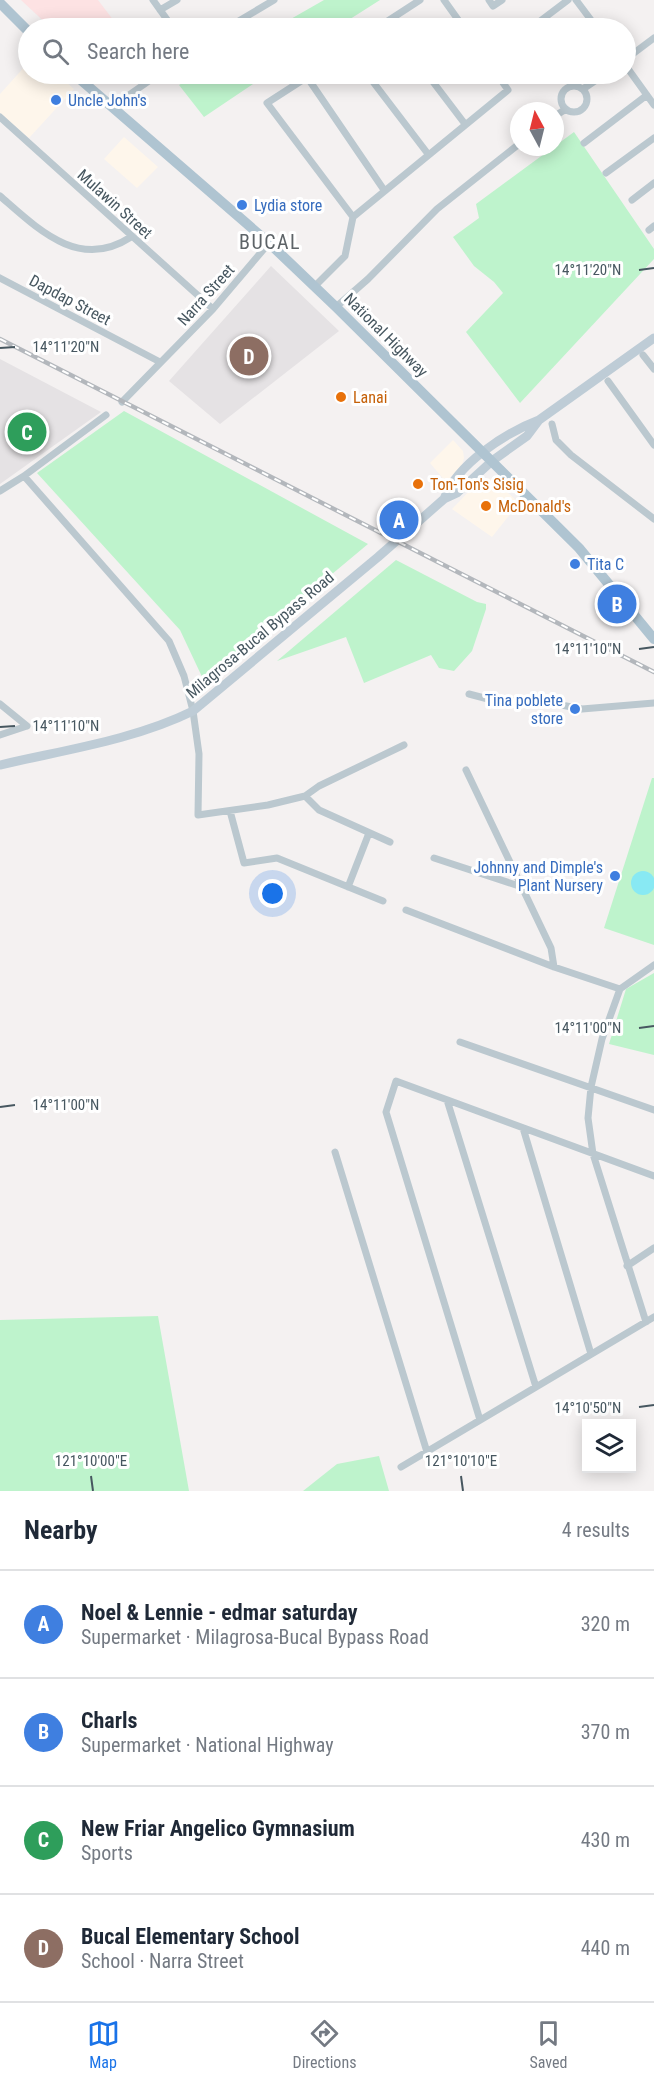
<!DOCTYPE html>
<meta charset="utf-8">
<style>
:root{--surface:#fff;--page:#f6f6f7;--text:#1f2937;--muted:#747a83;--line:#e0e1e3;--accent:#1a73e8}
body{margin:0;font-family:"Roboto Condensed",sans-serif;background:var(--page);color:var(--text)}
.controls{position:absolute;right:18px;bottom:18px;display:grid;overflow:hidden;border-radius:0px;box-shadow:0 3px 15px #0003}
.controls button{width:54px;height:54px;display:grid;place-items:center;padding:0;border:0;border-bottom:2px solid var(--line);background:var(--surface);color:var(--text);font:30px sans-serif}
.compass{position:absolute;left:510px;top:102px;width:54px;height:54px;border-radius:50%;background:var(--surface);box-shadow:0 3px 15px #0003;rotate:353deg}
.you{position:absolute;left:273px;top:894px;width:21px;height:21px;margin:-15px;border:4px solid #fff;border-radius:50%;background:#1a73e8;box-shadow:0 0 0 9px #1a73e833}
.badge{display:grid;place-items:center;width:39px;height:39px;border-radius:50%;background:var(--accent);color:#fff;font-size:20px;font-weight:700}
.pin{position:absolute;translate:-50% -50%;border:3px solid #fff;box-shadow:0 2px 6px #0006}
.list{margin:0;padding:0;list-style:none}
h2{display:flex;justify-content:space-between;align-items:center;height:78px;margin:0;padding:0 24px;font-size:26px}
h2 small{font-size:20px;font-weight:400;color:var(--muted)}
.list li{display:grid;grid-template-columns:39px 1fr auto;gap:18px;align-items:center;box-sizing:border-box;height:108px;padding:0 24px;border-top:2px solid var(--line)}
.list b{display:block;font-size:22px;white-space:nowrap}
.list p{margin:0;font-size:20px;white-space:nowrap;color:var(--muted)}
.list em{font-size:20px;font-style:normal;color:var(--muted)}
.icon{flex:none;width:33px;height:33px;fill:none;stroke:currentColor;stroke-width:2;stroke-linecap:round;stroke-linejoin:round}
.map{position:relative;flex:none;width:654px;height:1491px;overflow:hidden}
.search{position:absolute;background:var(--surface);box-shadow:0 3px 15px #0003;left:18px;right:18px;top:18px;height:66px;display:flex;align-items:center;gap:15px;box-sizing:border-box;padding:0 21px;border-radius:33px;color:var(--muted);font-size:22px}
.sheet{height:510px;background:var(--surface)}
nav{display:flex;justify-content:space-around;align-items:center;box-sizing:border-box;height:84px;border-top:2px solid var(--line);background:var(--surface);font-size:16px;color:var(--muted)}
nav a{display:grid;justify-items:center;gap:3px}
nav .on{color:var(--accent)}
.map>svg:first-child{display:block}
</style>
<div class="map">
<svg width="654" height="1491" viewBox="0 0 654 1491">
<rect width="100%" height="100%" fill="#f4f1f1"/>
<path fill="#fef6eb" d="M28,63V74H57L74,89L29,138L0,113V94Z
M124,137L158,167L137,188L104,159Z
M453,440L463,451L464,458L462,465L446,482L430,463Z
M486,478L493,479L519,503L492,537L452,509L480,480Z"/>
<path fill="#e5e2e4" d="M271,266L339,331L220,424L169,381Z
M0,359L101,412L0,484Z"/>
<path fill="#fde2e3" d="M21,0H98L117,25L113,28H51Z"/>
<path fill="#bef3cc" d="M324,0H380L336,28H275Z
M198,74H268L204,117L179,85Z
M574,132L654,249V259L520,403L466,332L503,293L494,282L474,266L453,237L479,218L476,204Z
M124,411L368,544L204,681L180,630L37,473Z
M396,560L477,602L486,604V609L472,651L454,671L439,668L431,655L364,683L346,637L277,661Z
M652,778H654V945L604,928Z
M654,973V1055L609,1044L626,989Z
M158,1316L189,1491H0V1320Z
M379,1456L389,1491H303L337,1464Z"/>
<path fill="#88e9f3" d="M631 883a12 12 0 1 1 24 0a12 12 0 1 1-24 0Z"/>
<g fill="none" stroke-linecap="round" stroke-linejoin="round">
<path stroke="#bbc8cf" stroke-width="7" d="M153,0L173,28
M444,0L464,28
M489,0L493,6L502,0
M576,0L597,28
M160,10L177,0
M227,28L274,0
M377,28L420,0
M531,28L568,0
M626,59L654,38
M626,66L654,105
M312,74L267,103L353,217
M367,74L428,154
M427,74L465,124
M307,77L384,190
M530,78L536,74
M561 99a13 13 0 1 1 26 0a13 13 0 1 1-26 0Z
M583,89L605,74
M113,106L159,74
M555,116L566,109
M0,117L213,309
M584,143L647,95
M606,173L654,138
M0,196C38,229 79,271 131,237
M632,200L654,183
M649,230L654,226
M0,278L160,362
M315,286L345,256L353,217L508,90L497,74
M336,307L368,279L437,209L519,144
M643,355L654,369
M608,381L654,445
M122,402L213,309L269,243
M552,424L556,440L571,455L654,519
M24,476L169,641L184,676L193,711L199,754L198,815L268,805L305,796L319,810L390,842
M0,491L24,476L106,415
M469,694L488,699L551,703L582,709L654,703
M0,704L27,726
M0,735L27,726
M466,770L551,948L554,967
M305,796L319,786L404,745
M230,811L244,863L277,858L383,901
M434,858L522,887
M348,887L369,833
M406,910L554,967L620,989
M620,989L602,1039L591,1087L588,1118L593,1154L646,1322
M620,989L654,965
M460,1042L654,1110
M447,1100L536,1387
M523,1128L591,1354
M335,1152L427,1452
M627,1266L654,1248
M480,1420L386,1112L396,1081L654,1176
M401,1467L654,1317"/>
<path stroke="#beccd6" stroke-width="9" d="M444,499C457,464 505,433 539,420L654,338
M0,765C64,750 134,740 193,711L378,557L444,499L457,493L492,461L527,436L539,420"/>
<path stroke="#afc4d1" stroke-width="10" d="M0,3L28,31
M74,74L269,243L336,307L579,548L654,639"/>
<defs>
<path id="rail" d="M0,339L654,672"/>
</defs>
<use href="#rail" stroke="#b3b7bc" stroke-width="4.5"/>
<use href="#rail" stroke="#fff" stroke-width="2" stroke-dasharray="7" stroke-linecap="butt"/>
</g>
<path fill="none" stroke="#475760" stroke-width="2" d="M639,270L654,268M0,348L15,347M639,649L654,647M0,727L15,726M639,1028L654,1026M0,1107L15,1105M639,1407L654,1405M91,1476L93,1491M461,1476L463,1491"/>
<g fill="#3f7fe0" stroke="#fff" stroke-width="2">
<circle cx="56" cy="100" r="6"/>
<circle cx="242" cy="205" r="6"/>
<circle cx="575" cy="564" r="6"/>
<circle cx="575" cy="709" r="6"/>
<circle cx="615" cy="876" r="6"/>
</g>
<g fill="#e8710a" stroke="#fff" stroke-width="2">
<circle cx="341" cy="397" r="6"/>
<circle cx="418" cy="484" r="6"/>
<circle cx="486" cy="506" r="6"/>
</g>
<g text-anchor="middle" dominant-baseline="central" stroke-width="6" stroke-linejoin="round" paint-order="stroke">
<g font-size="16" fill="#366cbe" stroke="#fff" text-anchor="start">
<text x="68" y="100">Uncle John's</text>
<text x="254" y="205">Lydia store</text>
<text x="587" y="564">Tita C</text>
<text x="563" y="700" text-anchor="end">Tina poblete<tspan x="563" dy="18">store</tspan></text>
<text x="603" y="867" text-anchor="end">Johnny and Dimple's<tspan x="603" dy="18">Plant Nursery</tspan></text>
</g>
<g font-size="16" fill="#475760" stroke="#fff">
<text transform="translate(115 204) rotate(42)">Mulawin Street</text>
<text transform="translate(206 295) rotate(-48)">Narra Street</text>
<text transform="translate(70 300) rotate(28)">Dapdap Street</text>
<text transform="translate(386 335) rotate(45)">National Highway</text>
<text transform="translate(260 635) rotate(-40)">Milagrosa-Bucal Bypass Road</text>
</g>
<g font-size="16" fill="#c56008" stroke="#fff" text-anchor="start">
<text x="353" y="397">Lanai</text>
<text x="430" y="484">Ton-Ton's Sisig</text>
<text x="498" y="506">McDonald's</text>
</g>
<g font-size="20" letter-spacing="1.5" fill="#5d6367" stroke="#fff">
<text x="270" y="242">BUCAL</text>
</g>
</g>
<g font-size="15" text-anchor="middle" fill="#475760" stroke="#fff" stroke-width="6" stroke-linejoin="round" paint-order="stroke">
<text x="588" y="275">14°11'20"N</text>
<text x="66" y="352">14°11'20"N</text>
<text x="588" y="654">14°11'10"N</text>
<text x="66" y="731">14°11'10"N</text>
<text x="588" y="1033">14°11'00"N</text>
<text x="66" y="1110">14°11'00"N</text>
<text x="588" y="1413">14°10'50"N</text>
<text x="91" y="1466">121°10'00"E</text>
<text x="461" y="1466">121°10'10"E</text>
</g>
</svg>
<div class="controls">
<button><svg class="icon" aria-label="layers" viewBox="0 0 24 24"><path d="M12 4l9 5-9 5-9-5zM3 14l9 5 9-5"/></svg></button>
</div>
<svg class="compass" viewBox="-18 -18 36 36"><path d="M0-13l5 13h-10z" fill="#e53935"/><path d="M0 13l5-13h-10z" fill="#747a83"/></svg>
<div class="you"></div>
<div class="pin badge" style="left:399px;top:520px;background:#3f7fe0">A</div>
<div class="pin badge" style="left:617px;top:604px;background:#3f7fe0">B</div>
<div class="pin badge" style="left:27px;top:432px;background:#2e9e5b">C</div>
<div class="pin badge" style="left:249px;top:356px;background:#8d6e63">D</div>
<div class="search"><svg class="icon" aria-label="search" viewBox="0 0 24 24"><circle cx="10" cy="10" r="6"/><path d="M15 15l6 6"/></svg>Search here</div>
</div>
<section class="sheet">
<h2>Nearby<small>4 results</small></h2>
<ul class="list">
<li><span class="badge" style="background:#3f7fe0">A</span><div><b>Noel &amp; Lennie - edmar saturday</b><p>Supermarket · Milagrosa-Bucal Bypass Road</p></div><em>320 m</em></li>
<li><span class="badge" style="background:#3f7fe0">B</span><div><b>Charls</b><p>Supermarket · National Highway</p></div><em>370 m</em></li>
<li><span class="badge" style="background:#2e9e5b">C</span><div><b>New Friar Angelico Gymnasium</b><p>Sports</p></div><em>430 m</em></li>
<li><span class="badge" style="background:#8d6e63">D</span><div><b>Bucal Elementary School</b><p>School · Narra Street</p></div><em>440 m</em></li>
</ul>
</section>
<nav>
<a class="on"><svg class="icon" aria-label="map" viewBox="0 0 24 24"><path d="M3 6l6-2 6 2 6-2v14l-6 2-6-2-6 2zM9 4v14M15 6v14"/></svg>Map</a>
<a><svg class="icon" aria-label="directions" viewBox="0 0 24 24"><path d="M12 3l9 9-9 9-9-9zM9 14v-3h6M13 9l2 2-2 2"/></svg>Directions</a>
<a><svg class="icon" aria-label="saved" viewBox="0 0 24 24"><path d="M7 4h10v16l-5-4-5 4z"/></svg>Saved</a>
</nav>
